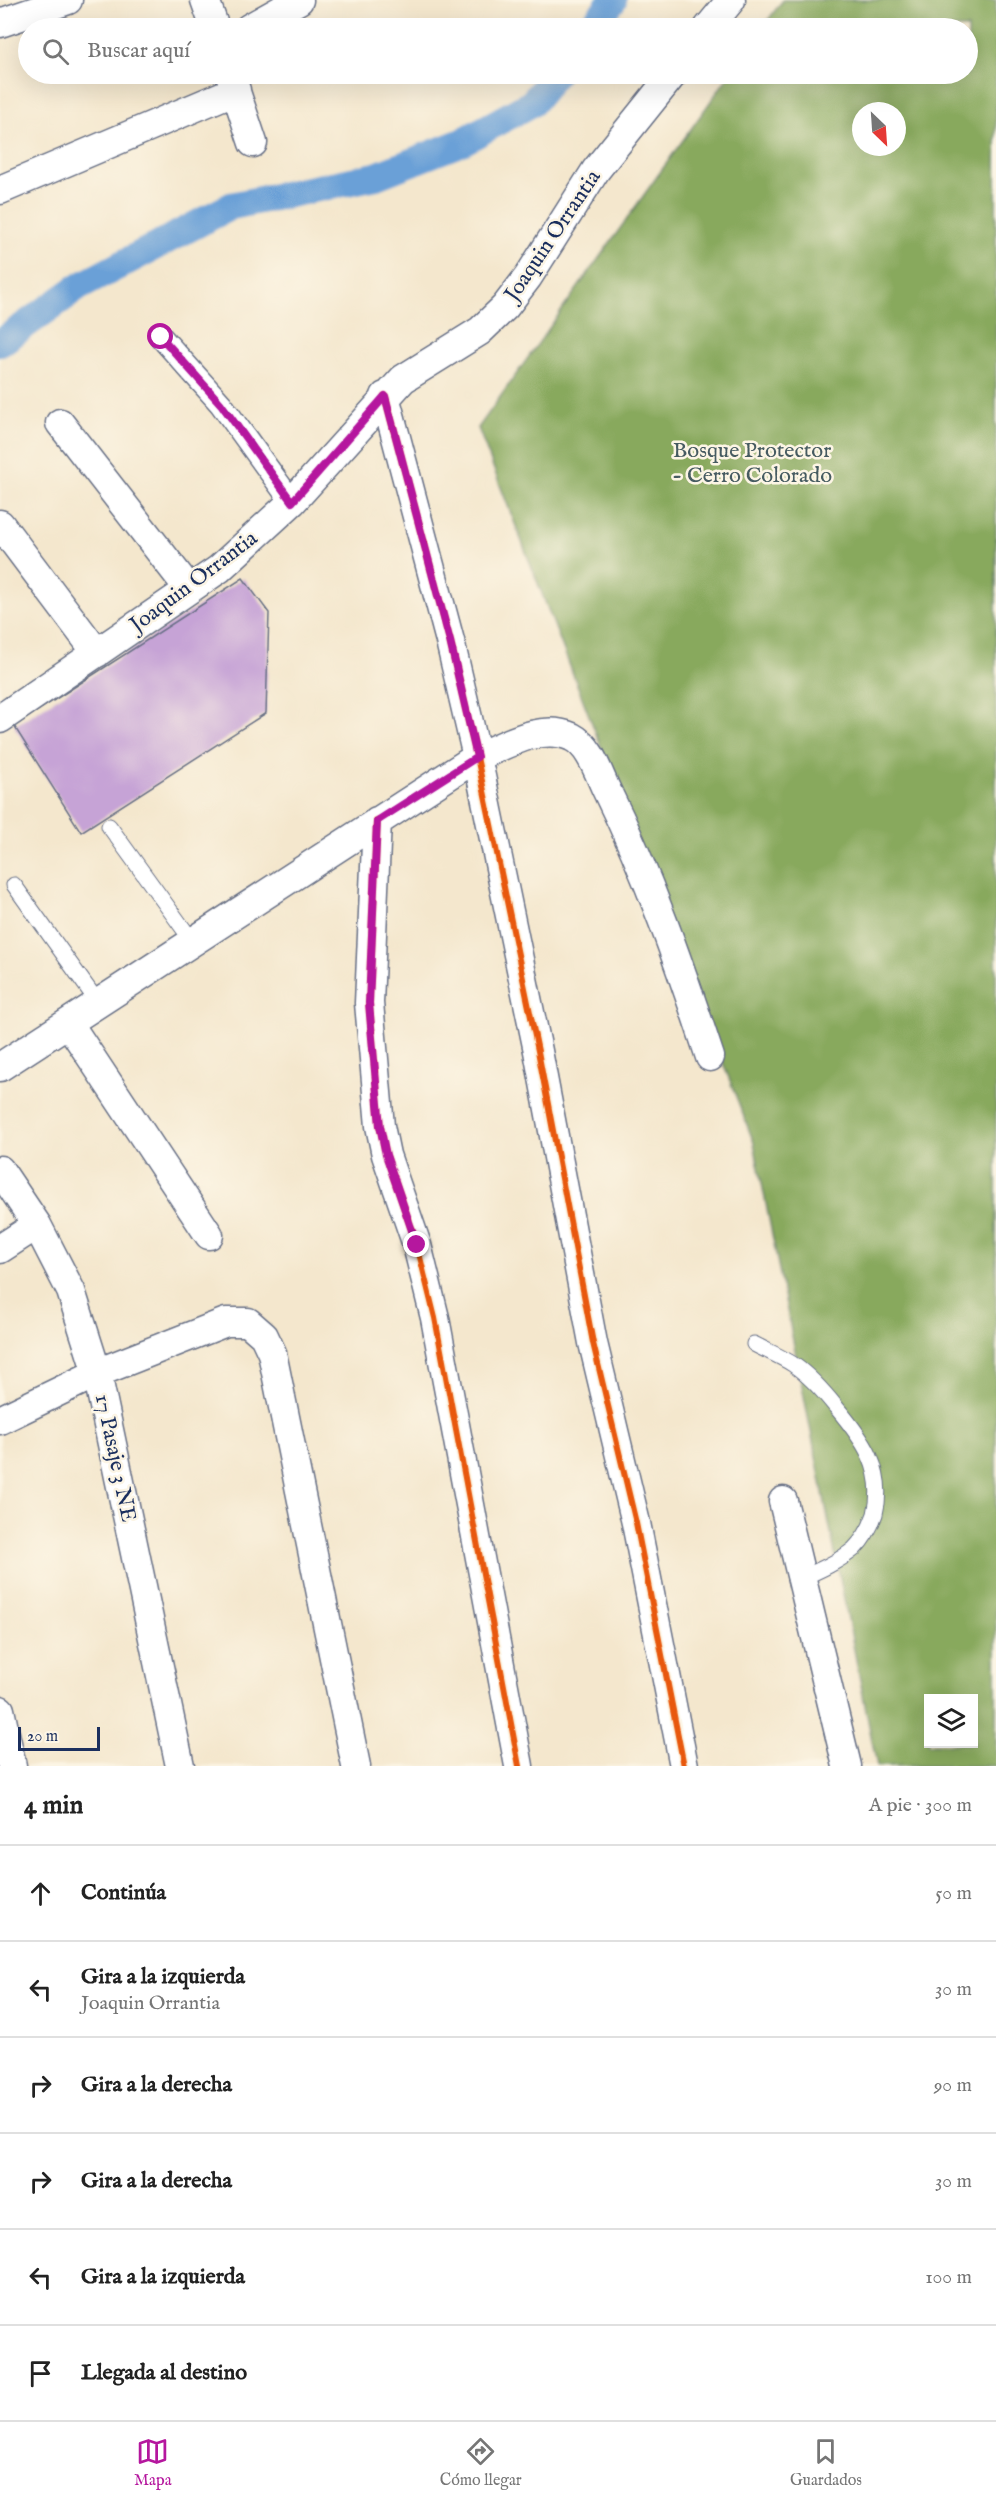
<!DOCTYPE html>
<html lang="es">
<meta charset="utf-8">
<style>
:root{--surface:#fff;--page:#f2f2f2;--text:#222;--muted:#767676;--line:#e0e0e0;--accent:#b5179e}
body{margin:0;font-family:"IM FELL English",serif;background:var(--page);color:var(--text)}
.controls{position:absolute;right:18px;bottom:18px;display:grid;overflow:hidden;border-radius:0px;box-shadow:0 6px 24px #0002}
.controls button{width:54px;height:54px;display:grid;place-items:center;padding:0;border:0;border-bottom:2px solid var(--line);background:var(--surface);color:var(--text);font:30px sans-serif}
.compass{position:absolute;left:852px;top:102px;width:54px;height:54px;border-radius:50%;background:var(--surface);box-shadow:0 6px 24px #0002;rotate:155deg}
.scale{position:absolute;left:18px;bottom:15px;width:82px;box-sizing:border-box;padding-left:6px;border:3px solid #1b2f5e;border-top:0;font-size:16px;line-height:21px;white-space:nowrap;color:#1b2f5e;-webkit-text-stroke:4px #fcf5e5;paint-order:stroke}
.stop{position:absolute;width:18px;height:18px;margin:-14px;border:4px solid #b5179e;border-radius:50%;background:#fff}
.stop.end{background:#b5179e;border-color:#fff;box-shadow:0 2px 6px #0008}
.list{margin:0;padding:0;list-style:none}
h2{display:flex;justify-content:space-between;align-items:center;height:78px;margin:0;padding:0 24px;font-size:26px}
h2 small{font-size:20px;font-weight:400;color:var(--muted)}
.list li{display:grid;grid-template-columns:39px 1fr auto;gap:18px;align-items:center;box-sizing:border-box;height:96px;padding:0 24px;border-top:2px solid var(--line)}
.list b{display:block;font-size:22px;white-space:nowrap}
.list p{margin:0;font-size:20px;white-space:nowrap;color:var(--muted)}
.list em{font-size:20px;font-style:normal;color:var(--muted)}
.icon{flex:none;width:33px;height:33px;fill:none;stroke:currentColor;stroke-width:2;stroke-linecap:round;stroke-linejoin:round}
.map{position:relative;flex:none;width:996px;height:1766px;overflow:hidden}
.search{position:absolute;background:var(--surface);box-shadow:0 6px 24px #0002;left:18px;right:18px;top:18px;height:66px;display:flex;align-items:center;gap:15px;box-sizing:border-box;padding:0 21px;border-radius:33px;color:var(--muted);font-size:22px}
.sheet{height:654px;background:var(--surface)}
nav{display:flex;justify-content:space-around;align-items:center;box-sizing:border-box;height:84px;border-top:2px solid var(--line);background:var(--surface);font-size:16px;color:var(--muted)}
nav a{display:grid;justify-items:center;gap:3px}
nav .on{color:var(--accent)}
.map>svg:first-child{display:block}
</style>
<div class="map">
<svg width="996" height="1766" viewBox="0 0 996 1766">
<rect width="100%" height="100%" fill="#fcf5e5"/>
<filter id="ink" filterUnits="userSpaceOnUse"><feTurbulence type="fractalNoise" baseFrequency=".0167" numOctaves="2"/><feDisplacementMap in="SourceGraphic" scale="12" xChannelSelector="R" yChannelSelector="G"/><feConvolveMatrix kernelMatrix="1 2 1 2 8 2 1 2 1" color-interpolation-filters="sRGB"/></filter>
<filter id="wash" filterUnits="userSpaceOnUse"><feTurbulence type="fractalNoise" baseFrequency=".008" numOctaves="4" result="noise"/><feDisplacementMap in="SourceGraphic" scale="24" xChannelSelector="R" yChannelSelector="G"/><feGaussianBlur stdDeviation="1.35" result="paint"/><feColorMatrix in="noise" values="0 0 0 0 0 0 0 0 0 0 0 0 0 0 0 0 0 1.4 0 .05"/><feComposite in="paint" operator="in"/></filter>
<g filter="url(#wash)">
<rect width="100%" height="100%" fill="#f4e7cd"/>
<path fill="#88a95d" stroke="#526c5e" stroke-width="1.5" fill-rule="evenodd" d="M783,0H996V1766H877L754,1143L478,428L730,74H968V28H762ZM861,111H897V147H861ZM928,1698H974V1744H928Z"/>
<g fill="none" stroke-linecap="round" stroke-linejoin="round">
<path stroke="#6aa0d7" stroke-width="28" d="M591,28L613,0
M0,343L77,288L231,206L376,176L462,142L532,103L555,74"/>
</g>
<g id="blocks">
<path fill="#c6a3d6" d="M243,578L269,613L266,713L81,832L14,726Z"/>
</g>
</g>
<g filter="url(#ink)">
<use href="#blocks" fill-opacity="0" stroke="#676f85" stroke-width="1.5"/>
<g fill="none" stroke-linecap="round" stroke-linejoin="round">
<defs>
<path id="service" d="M109,826L193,942
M14,885L99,1004
M754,1344C767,1351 782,1357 794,1365C811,1377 824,1392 836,1407C863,1439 886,1470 875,1514C871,1526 863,1540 854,1549C838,1562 820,1570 802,1578"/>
<path id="pedestrian" d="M161,337L221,404L292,502"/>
<path id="minor" d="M205,0L215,28
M0,23L68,0
M249,28L299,0
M708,28L731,0
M230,74L253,143
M0,190L236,90
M385,396L450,641L477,757L538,1051L593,1343L636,1523L684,1766
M60,423L189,589
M0,524L97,653
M0,719L219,569L292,502L403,379L480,331L505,307L528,277L596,170L673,74
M377,821L369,1003L380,1126L386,1155L417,1245L435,1318L519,1766
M69,1024L209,1235
M0,1067L477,757C506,745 540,723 572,737C590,746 598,772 606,789C649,876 680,966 710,1057
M0,1170L37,1225L71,1291L97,1373L180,1766
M0,1249L37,1225
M0,1420L97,1373L226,1322H248L264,1336L272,1353L356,1766
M783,1501L847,1766
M0,1710L12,1766"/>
</defs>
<use href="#service" stroke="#676f85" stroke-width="17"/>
<use href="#pedestrian" stroke="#676f85" stroke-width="25"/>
<use href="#minor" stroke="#676f85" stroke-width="31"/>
<use href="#service" stroke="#fff" stroke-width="15"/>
<use href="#pedestrian" stroke="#fff" stroke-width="22"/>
<use href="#minor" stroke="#fff" stroke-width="28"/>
<path stroke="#00873e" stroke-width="4.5" stroke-dasharray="9 4.5" stroke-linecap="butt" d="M161,337L221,404L292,502"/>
<defs>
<path id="cycleway" d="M385,396L450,641L477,757L538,1051L593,1343L636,1523L684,1766
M377,821L369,1003L380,1126L386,1155L417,1245L435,1318L519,1766"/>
</defs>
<use href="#cycleway" stroke="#fcf5e5" stroke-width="10"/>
<use href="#cycleway" stroke="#e8590c" stroke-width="6"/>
</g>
</g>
<g fill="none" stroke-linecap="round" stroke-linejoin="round" filter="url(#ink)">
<path stroke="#b5179e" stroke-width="8" d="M161,337L221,404L292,502L385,396L450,641L477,757L377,821L369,1003L372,1038L380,1126L386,1155L417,1245"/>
</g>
<g text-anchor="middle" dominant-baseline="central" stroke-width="5" stroke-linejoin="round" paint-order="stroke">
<g font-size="22" fill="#1b2f5e" stroke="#fcf5e5">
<text transform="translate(553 236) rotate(-56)">Joaquin Orrantia</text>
<text transform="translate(194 582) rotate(-37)">Joaquin Orrantia</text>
<text transform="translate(115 1458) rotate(78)">17 Pasaje 3 NE</text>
</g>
<g font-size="22" fill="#465b61" stroke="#fcf5e5">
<text x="752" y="451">Bosque Protector<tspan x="752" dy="25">- Cerro Colorado</tspan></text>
</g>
</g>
</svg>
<div class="controls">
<button><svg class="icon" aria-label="layers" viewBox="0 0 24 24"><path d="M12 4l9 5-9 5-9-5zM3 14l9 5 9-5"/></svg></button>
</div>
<svg class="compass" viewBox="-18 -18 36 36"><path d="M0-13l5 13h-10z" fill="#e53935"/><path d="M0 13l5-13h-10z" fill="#767676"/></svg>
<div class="scale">20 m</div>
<div class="stop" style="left:161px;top:337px"></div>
<div class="stop end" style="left:417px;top:1245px"></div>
<div class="search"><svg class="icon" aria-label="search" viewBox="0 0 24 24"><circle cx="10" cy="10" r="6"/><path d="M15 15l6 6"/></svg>Buscar aquí</div>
</div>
<section class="sheet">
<h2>4 min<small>A pie · 300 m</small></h2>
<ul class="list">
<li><svg class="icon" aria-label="ahead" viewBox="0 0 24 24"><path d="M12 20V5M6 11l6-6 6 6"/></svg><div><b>Continúa</b></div><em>50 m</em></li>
<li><svg class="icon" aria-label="left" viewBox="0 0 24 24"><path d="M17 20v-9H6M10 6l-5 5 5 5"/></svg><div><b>Gira a la izquierda</b><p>Joaquin Orrantia</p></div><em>30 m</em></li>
<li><svg class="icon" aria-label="right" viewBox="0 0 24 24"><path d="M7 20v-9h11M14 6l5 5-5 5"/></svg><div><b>Gira a la derecha</b></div><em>90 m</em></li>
<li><svg class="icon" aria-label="right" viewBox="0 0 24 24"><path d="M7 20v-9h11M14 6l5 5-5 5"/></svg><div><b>Gira a la derecha</b></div><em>30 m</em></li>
<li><svg class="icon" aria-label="left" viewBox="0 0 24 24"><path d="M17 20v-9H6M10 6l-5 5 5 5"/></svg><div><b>Gira a la izquierda</b></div><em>100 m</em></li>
<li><svg class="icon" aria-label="arrive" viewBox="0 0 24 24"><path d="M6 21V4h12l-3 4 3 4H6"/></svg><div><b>Llegada al destino</b></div></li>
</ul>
</section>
<nav>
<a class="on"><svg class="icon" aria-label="map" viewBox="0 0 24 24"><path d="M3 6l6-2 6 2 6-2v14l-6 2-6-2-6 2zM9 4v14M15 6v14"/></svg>Mapa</a>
<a><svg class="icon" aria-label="directions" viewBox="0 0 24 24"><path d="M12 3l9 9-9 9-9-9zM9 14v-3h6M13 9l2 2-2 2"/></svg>Cómo llegar</a>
<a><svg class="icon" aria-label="saved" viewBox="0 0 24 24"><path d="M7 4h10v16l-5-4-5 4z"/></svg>Guardados</a>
</nav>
